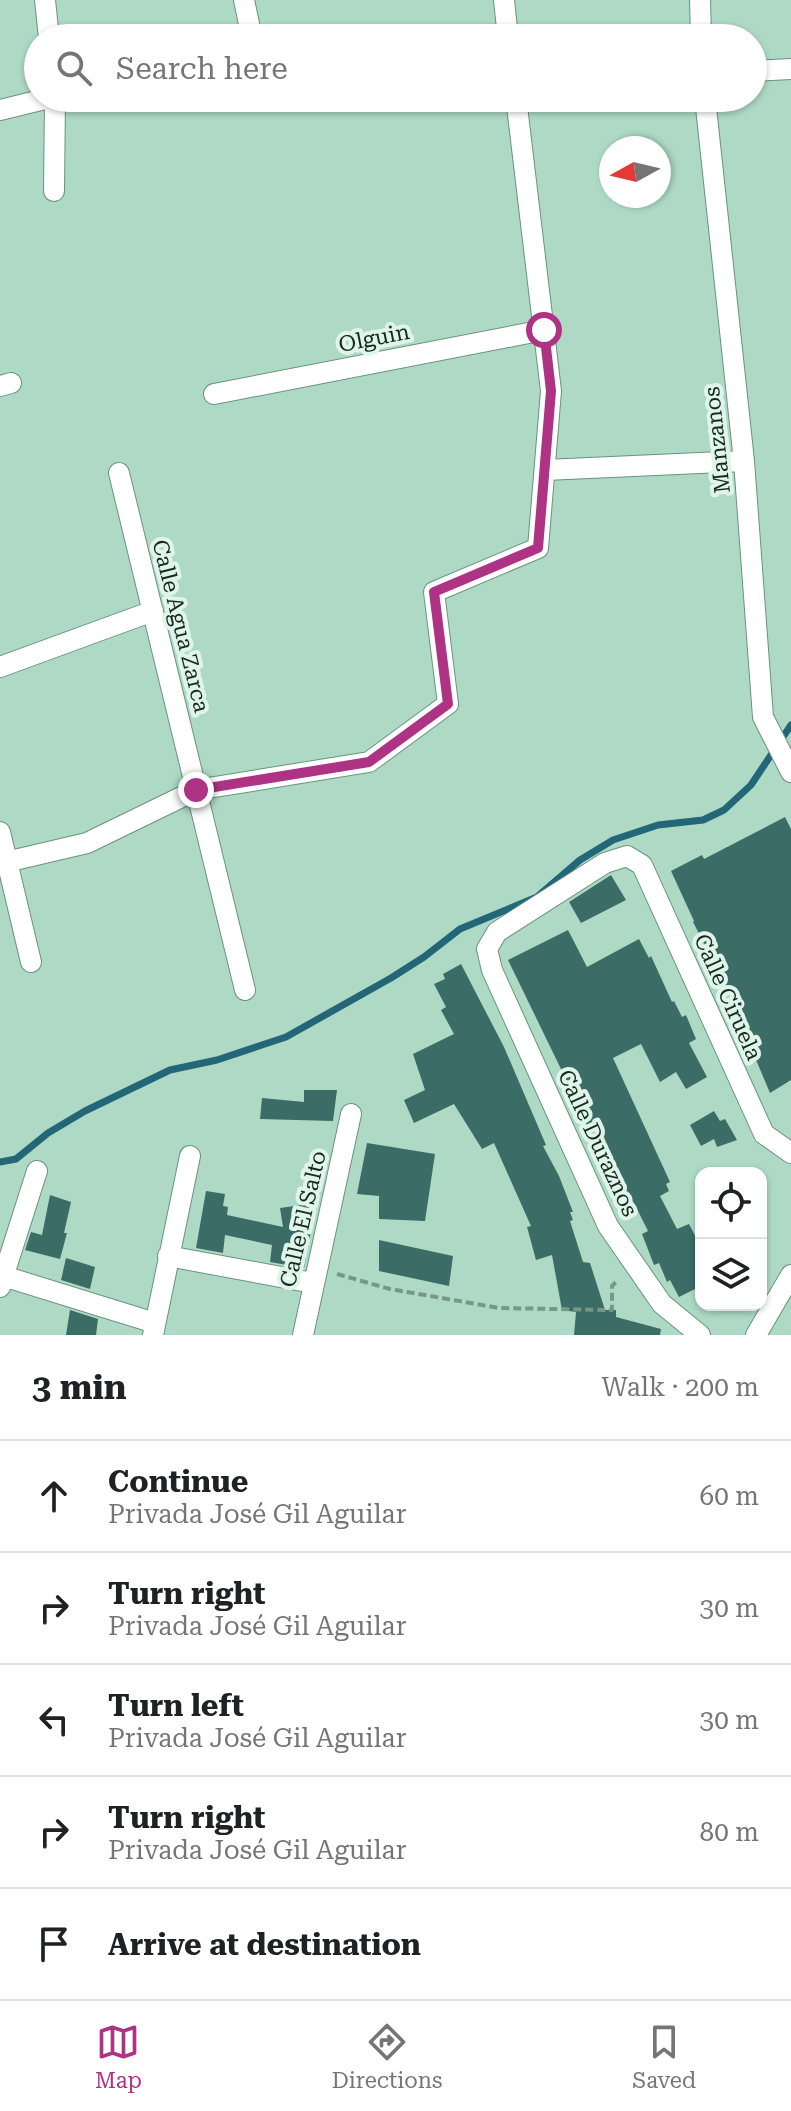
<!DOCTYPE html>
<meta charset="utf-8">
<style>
:root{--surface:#fff;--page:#f2f2f2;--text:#202124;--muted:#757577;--line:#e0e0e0;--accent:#af3385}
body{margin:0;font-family:"Roboto Serif",serif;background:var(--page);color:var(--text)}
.controls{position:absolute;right:24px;bottom:24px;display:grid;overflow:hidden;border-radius:16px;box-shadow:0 2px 6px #0004}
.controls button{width:72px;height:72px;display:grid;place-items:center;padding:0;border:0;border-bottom:2px solid var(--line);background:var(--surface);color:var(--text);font:40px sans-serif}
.compass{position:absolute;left:599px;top:136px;width:72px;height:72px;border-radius:50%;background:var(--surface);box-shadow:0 2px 6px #0004;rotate:262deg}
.stop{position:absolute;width:24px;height:24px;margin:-18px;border:6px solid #af3385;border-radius:50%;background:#fff}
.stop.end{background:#af3385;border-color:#fff;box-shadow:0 2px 8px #0008}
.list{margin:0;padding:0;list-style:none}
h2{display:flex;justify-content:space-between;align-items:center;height:104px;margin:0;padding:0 32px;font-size:34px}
h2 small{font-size:26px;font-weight:400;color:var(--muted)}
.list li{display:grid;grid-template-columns:52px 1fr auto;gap:24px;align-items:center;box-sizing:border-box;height:112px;padding:0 32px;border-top:2px solid var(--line)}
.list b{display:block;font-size:30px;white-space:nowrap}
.list p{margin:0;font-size:26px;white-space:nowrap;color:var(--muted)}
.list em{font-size:26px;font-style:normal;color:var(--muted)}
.icon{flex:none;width:44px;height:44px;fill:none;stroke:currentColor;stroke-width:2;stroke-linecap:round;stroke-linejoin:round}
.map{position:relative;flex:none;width:791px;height:1335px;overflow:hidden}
.search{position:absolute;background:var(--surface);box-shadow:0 2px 6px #0004;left:24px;right:24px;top:24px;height:88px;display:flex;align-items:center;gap:20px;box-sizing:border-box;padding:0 28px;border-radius:44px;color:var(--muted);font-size:30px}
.sheet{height:664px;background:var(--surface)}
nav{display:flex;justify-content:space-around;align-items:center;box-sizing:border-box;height:112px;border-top:2px solid var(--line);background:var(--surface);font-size:22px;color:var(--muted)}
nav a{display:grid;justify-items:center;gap:4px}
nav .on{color:var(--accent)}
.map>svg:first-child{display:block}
</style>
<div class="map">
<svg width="791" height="1335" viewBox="0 0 791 1335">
<rect width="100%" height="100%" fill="#aedac5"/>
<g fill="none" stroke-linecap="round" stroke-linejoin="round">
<path stroke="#226678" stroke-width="7" d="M0,1162L16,1159L48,1133L85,1111L170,1070L217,1060L286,1037L391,978L424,957L460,929L537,897L580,860L613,840L658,825L703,820L724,810L751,785L791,725"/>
</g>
<path fill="#3b6c65" d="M785,817L791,829V1080L770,1093L748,1041L753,1038L693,922L694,921L671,871L702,855L704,859Z
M611,875L626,900L581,923L569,902Z
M568,930L587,967L639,939L649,958L651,956L672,1002L674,1001L682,1017L686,1015L696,1039L689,1043L707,1077L686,1089L676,1072L660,1082L641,1044L613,1058L670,1182L666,1184L669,1191L660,1196L677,1229L689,1224L701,1247V1286L679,1297L670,1280L667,1282L659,1263L654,1265L642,1234L648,1231L633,1201L623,1205L604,1168L578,1104L508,960Z
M461,964L504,1047L546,1145L543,1146L559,1176L573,1212H570L573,1220L570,1221L583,1262L590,1263L605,1310H616V1317L661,1329L660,1335H574L576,1312L562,1310L552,1255L536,1260L527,1227L531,1226L494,1143L482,1149L454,1104L414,1123L404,1100L425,1090L413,1054L454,1034L441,1010L446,1007L434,984L445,979L443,974Z
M304,1090H337L333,1121L260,1119L262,1098L304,1102Z
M714,1111L720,1121L725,1119L737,1140L717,1147L714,1139L701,1146L690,1125Z
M367,1143L435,1154L425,1221L379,1219V1196L357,1194Z
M206,1191L225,1194L223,1206L228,1207L227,1215L283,1227L280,1208L316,1203L304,1268L270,1262L272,1245L225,1235L223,1253L196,1248Z
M50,1195L71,1202L64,1233H67L60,1259L25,1250L31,1232L42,1235Z
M379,1240L453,1256L449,1286L379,1271Z
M66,1258L95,1267L90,1289L61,1280Z
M70,1310L98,1319L96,1335H66Z"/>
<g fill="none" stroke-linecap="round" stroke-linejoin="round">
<defs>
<path id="minor" d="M45,0L49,38
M244,0L252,38
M504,0L508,38
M700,0L701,38
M753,71L791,69
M705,98L744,461L763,717L791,772
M0,110L49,98
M54,191L55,98
M0,386L11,383
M214,394L544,330
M545,470L744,461
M119,473L245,990
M0,667L153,611
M0,832L31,962
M6,862L87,843L196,790L369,762L448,704L434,592L538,548L551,391L516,98
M168,1256L313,1283
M0,1275L155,1323
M0,1287L37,1171
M153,1335L190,1156
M303,1335L351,1114
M700,1335L662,1304L608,1226L492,970L487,949L497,932L605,863L627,856L642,865L764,1134L791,1153
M756,1335L791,1275"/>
</defs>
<use href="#minor" stroke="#69937f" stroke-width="22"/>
<path stroke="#769887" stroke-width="4" stroke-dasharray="8 4" stroke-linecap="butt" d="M337,1274L390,1289L499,1308L612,1310V1286L618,1280"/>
<use href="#minor" stroke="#fff" stroke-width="20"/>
</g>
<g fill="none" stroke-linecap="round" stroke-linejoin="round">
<path stroke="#af3385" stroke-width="10" d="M196,790L369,762L448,704L434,592L538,548L551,391L544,330"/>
</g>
<g text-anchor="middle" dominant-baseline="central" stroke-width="8" stroke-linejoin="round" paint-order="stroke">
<g font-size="22" fill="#172820" stroke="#dff5ea">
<text transform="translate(374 338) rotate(-11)">Olguin</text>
<text transform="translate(717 440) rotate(-96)">Manzanos</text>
<text transform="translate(181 626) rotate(76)">Calle Agua Zarca</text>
<text transform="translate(728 997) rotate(66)">Calle Ciruela</text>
<text transform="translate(598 1143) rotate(65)">Calle Duraznos</text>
<text transform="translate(303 1219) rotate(-77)">Calle El Salto</text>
</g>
</g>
</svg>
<div class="controls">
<button><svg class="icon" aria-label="locate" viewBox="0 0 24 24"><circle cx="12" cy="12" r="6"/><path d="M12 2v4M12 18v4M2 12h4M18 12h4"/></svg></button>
<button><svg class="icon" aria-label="layers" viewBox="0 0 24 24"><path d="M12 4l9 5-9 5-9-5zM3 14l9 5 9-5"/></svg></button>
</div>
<svg class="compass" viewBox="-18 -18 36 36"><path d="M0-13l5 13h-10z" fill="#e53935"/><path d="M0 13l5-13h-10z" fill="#757577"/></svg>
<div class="stop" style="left:544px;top:330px"></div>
<div class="stop end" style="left:196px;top:790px"></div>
<div class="search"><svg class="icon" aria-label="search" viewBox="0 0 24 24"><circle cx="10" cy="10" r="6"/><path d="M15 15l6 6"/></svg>Search here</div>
</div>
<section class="sheet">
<h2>3 min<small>Walk · 200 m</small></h2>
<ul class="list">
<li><svg class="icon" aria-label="ahead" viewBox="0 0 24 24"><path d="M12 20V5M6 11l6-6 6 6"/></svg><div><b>Continue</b><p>Privada José Gil Aguilar</p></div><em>60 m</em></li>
<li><svg class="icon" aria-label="right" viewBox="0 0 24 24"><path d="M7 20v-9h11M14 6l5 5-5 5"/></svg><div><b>Turn right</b><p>Privada José Gil Aguilar</p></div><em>30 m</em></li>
<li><svg class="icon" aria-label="left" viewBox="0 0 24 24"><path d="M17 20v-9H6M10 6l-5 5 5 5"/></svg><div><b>Turn left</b><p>Privada José Gil Aguilar</p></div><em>30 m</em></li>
<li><svg class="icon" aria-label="right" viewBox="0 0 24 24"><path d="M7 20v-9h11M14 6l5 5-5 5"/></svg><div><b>Turn right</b><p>Privada José Gil Aguilar</p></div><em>80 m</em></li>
<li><svg class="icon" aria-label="arrive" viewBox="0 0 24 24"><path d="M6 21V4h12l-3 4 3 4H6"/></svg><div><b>Arrive at destination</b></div></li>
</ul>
</section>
<nav>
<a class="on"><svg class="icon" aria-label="map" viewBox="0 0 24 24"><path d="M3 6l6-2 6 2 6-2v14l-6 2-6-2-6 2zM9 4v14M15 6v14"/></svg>Map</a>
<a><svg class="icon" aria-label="directions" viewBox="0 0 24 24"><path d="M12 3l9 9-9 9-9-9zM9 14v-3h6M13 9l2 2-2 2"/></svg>Directions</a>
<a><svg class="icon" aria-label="saved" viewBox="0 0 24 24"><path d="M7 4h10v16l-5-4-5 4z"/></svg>Saved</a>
</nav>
